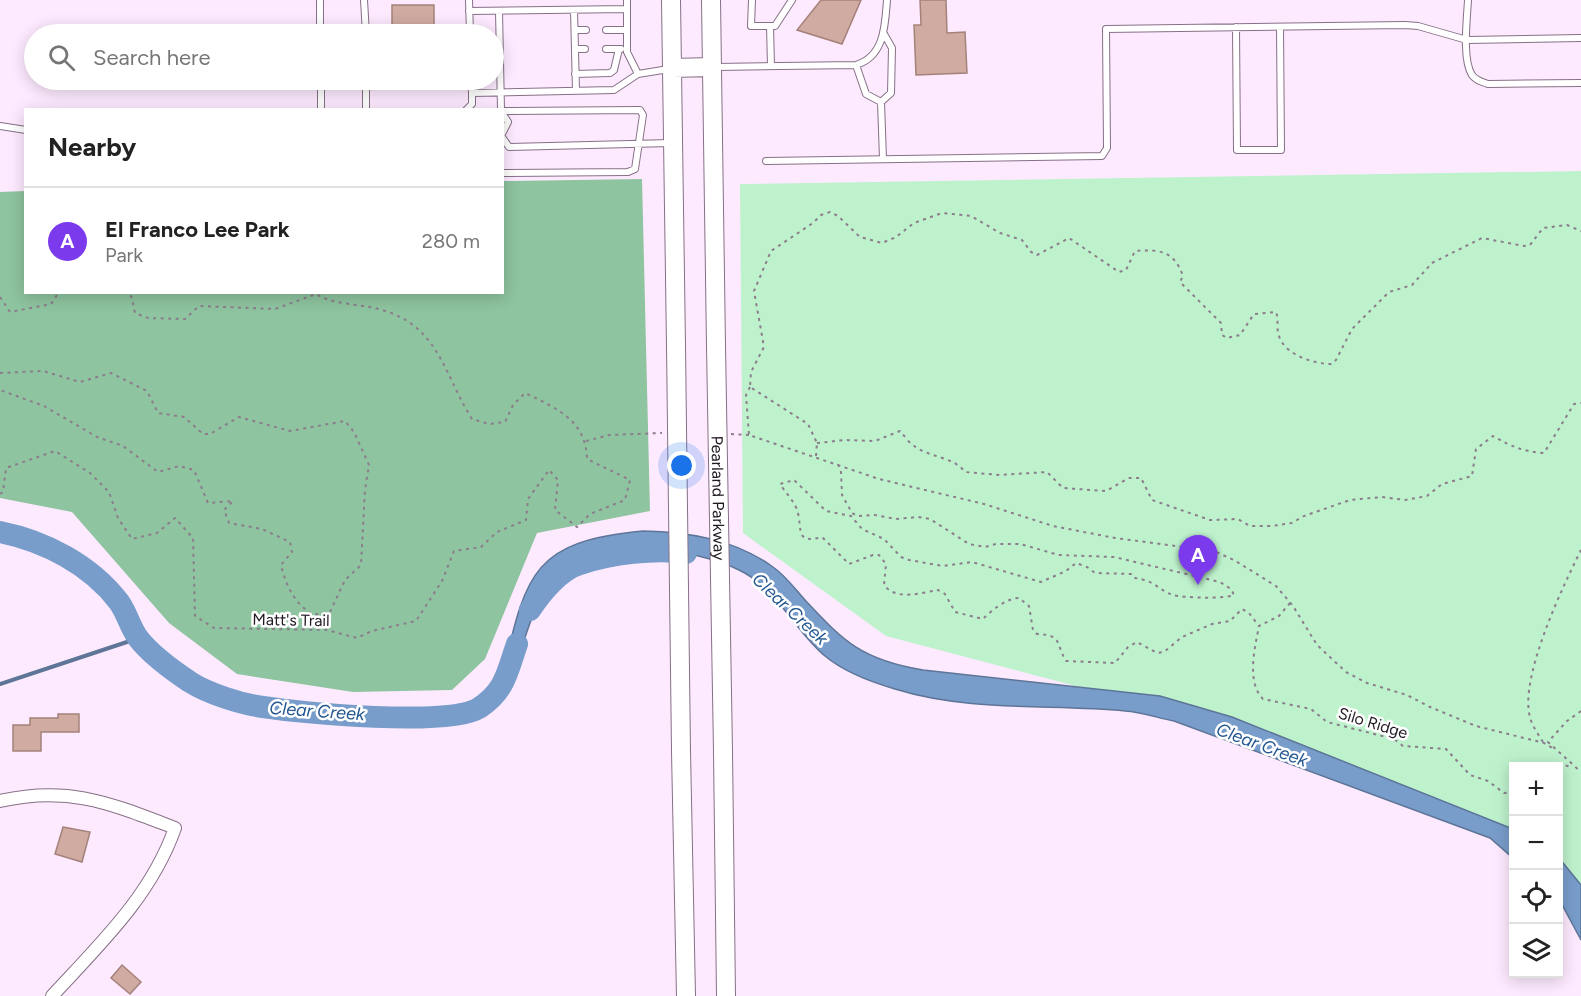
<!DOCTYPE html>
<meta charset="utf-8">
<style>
:root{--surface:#fff;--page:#f2f2f2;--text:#222;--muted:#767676;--line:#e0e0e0;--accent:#7c3aed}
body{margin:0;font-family:Figtree,sans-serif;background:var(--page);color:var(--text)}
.controls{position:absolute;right:18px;bottom:18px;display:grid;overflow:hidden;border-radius:0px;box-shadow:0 3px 15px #0003}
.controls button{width:54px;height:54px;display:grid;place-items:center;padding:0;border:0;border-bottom:2px solid var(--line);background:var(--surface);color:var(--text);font:30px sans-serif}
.you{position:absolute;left:682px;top:466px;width:21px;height:21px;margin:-15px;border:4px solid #fff;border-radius:50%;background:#1a73e8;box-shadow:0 0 0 9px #1a73e833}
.badge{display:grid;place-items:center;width:39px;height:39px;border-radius:50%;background:var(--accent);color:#fff;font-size:20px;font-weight:700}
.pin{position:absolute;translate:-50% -50px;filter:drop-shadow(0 2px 3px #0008)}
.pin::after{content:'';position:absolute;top:32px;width:21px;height:18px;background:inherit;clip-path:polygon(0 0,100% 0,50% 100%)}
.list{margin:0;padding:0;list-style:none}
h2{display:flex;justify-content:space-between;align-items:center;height:78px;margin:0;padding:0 24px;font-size:26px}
h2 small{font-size:20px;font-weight:400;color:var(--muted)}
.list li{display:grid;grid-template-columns:39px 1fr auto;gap:18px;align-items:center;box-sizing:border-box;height:108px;padding:0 24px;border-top:2px solid var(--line)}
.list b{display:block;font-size:22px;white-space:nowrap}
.list p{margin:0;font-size:20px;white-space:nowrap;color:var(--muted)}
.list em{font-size:20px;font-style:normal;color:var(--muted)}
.icon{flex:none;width:33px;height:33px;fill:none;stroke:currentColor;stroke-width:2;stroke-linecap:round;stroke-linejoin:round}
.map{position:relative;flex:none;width:1581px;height:996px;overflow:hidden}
.search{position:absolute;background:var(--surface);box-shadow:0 3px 15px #0003;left:24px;top:24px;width:480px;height:66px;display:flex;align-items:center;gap:15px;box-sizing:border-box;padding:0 21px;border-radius:33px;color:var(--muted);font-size:22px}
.panel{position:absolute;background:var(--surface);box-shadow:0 3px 15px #0003;left:24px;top:108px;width:480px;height:186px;border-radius:0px}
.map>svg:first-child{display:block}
</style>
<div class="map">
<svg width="1581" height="996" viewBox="0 0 1581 996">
<rect width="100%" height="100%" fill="#feeaff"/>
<path fill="#bef2cd" d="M1581,171V915L1559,881L1558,766H1514L1513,848L1479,824L1170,711L886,636L743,533L740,184Z"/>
<path fill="#8ec49f" d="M642,179L650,511L537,533L485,659L452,690L353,692L237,674L169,623L72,512L0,498V192L25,191L26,292H502L503,181Z"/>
<path fill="#789dca" stroke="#5e7598" stroke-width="1.5" d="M643,531C690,532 734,539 773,567C785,575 795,589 805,600C845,643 863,660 923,670L1160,696L1232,717L1513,829V858L1490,838L1174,721C1158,718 1141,712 1125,711C1049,704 969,712 895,689C871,682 844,672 825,656C794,630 777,588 739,570C695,548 588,532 553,576C532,604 525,645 510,677L504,669C526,572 535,541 643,531Z
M1559,858L1581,885V940L1559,899Z"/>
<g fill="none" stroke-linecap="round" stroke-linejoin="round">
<path stroke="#5e7598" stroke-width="4" d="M0,684L139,638"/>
<path stroke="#789dca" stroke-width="22" d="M0,532C45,541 91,565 119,602C127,613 130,627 138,638C151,655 172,670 190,682C209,694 241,704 263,707C302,713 449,727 479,708C506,690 507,672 517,644
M530,610C541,593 560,570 580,564C610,554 656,548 686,553"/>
</g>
<path fill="#cfaba2" stroke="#a4827a" stroke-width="1.5" d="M821,0H861L842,44L797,30Z
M920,0H946L947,33L965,32L967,73L916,75L914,25H921Z
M392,5H434V34H392Z
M58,714H79V732H41V751H13V725H30V718H58Z
M63,827L90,832L82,862L55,854Z
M122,965L141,982L130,994L111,978Z"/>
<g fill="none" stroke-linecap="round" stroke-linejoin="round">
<defs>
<path id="lane" d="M320,0V34
M364,0L366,34
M469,0L470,34
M627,0V52L638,74
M752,0L751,26H775L792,0
M1468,0C1467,19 1462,60 1472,75C1476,81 1483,82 1488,84L1581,83
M574,10L576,91
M469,11L627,9
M499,11L501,110
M770,26L771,66
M1236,27L1237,150H1281L1280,27
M575,30H586
M606,30H627
M575,49H585
M606,49H621
M856,65L866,94L881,102L891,93L892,48L884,34
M716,67L856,65C885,56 885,25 887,0
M575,74L610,73L614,70L619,49
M321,80V110
M366,80V110
M471,80L472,93L614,90L638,74L669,69
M881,102L883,159
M466,110L472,104V93
M502,111L640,110L643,115L635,169L628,172L502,173
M502,113L508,122L502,134
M0,126L26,130
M502,137L509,147L671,143
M766,161L1102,156L1107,148L1106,29L1405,25L1418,26L1467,40L1581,38"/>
<path id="street" d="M0,801C69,785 112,804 175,828C151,896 100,944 52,996"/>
<path id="secondary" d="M671,0L676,346
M711,0L716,346
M672,68L712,67
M681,751L686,996
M723,751L726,996"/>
</defs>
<use href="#lane" stroke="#867087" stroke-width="8"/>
<use href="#street" stroke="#867087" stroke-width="14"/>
<use href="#secondary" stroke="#867087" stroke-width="20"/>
<path stroke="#8b7d8c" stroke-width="2" stroke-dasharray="3 4.5" stroke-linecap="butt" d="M0,297L10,312L51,304L59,292
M0,373L43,371L80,382L111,373L147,391L158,413L184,417L203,434H210L239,417L290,431L345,421L354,432L369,465L365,490L361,565L345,580L330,612L313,615C295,604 286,586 281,565L292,552L290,542L262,529L229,523L224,510L233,501L208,503L194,470L179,466L158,472L123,446L97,437L44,406L0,390
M750,387L746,395L749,435L879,479L984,504L1053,526L1115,538L1214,551L1234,560L1276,586L1293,606L1317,645L1346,672L1367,683L1407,695L1430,707L1476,726L1544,743L1554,749
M731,434L749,435
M586,441L609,435L662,433
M817,443L845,440L875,441L900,431C904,435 908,442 913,445C929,458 953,456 965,472L1000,475L1047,472L1063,488L1106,491L1129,478H1141L1152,500L1210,520L1238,519L1250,526H1272L1292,523L1304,516L1350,500L1382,497L1405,500L1427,496L1442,484L1472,476L1476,449L1493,436C1510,446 1524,452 1544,453L1574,404L1581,403
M816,456L817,443L808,424L750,387L751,372L764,347L754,291L771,251L813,223L821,215L830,212L838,216L860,237L882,243L896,237L914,223L942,213L971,216L1000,233L1022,240L1031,252L1037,255L1069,238L1119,272L1126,270L1135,251C1160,249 1174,251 1183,276L1180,282L1221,323L1222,335L1227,338L1240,335L1254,314L1276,312C1279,320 1276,328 1279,336C1285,355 1314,364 1331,364L1336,360L1352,329L1389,292L1412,285L1432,263L1482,238L1524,246L1530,245L1543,228L1567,225L1581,231
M838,464L841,472L842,495L852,513L857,516L875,515L896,519L918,517L930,519L969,544L985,547L996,544H1020L1059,555L1114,557L1220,582L1231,589L1234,595C1225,599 1184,598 1173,595C1158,590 1156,581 1135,578L1132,574L1095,573L1087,567L1076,563L1066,571L1041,582L972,562L943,566L909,560L901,557L884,539L862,529L851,516L826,511L794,480L780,484C785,492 796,503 798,513C802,531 796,544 822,537L849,564L873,555H879L886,564L884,585C896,601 921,593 938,590L945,594L955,612L983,619C992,610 1007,598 1019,598L1029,606L1033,630L1037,634C1063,635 1055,643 1066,661L1115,663L1128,647L1137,642L1157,653L1164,652L1182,637L1212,624L1230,621L1242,609L1249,613L1259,626
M0,494L3,492L6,468L55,451L90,473L109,492L118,518L132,539L157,533L175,518L193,538L195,616L214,628L327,630L357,638L372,631L416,621L442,581L454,551L481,547L497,532L526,520L528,499L549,470L558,480L555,510L577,527L590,514L625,500L630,480L587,459C586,420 556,408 525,393L513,405L505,422L489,424L472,419C444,375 439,326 382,310C359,303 336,306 316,294L275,309L199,306L185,319L148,318L135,313L132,298L128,292
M1290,603L1279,616L1259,626C1255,647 1246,682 1263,699L1311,709L1327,722L1394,739L1403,746L1446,749L1470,775L1488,781L1504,793L1514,792
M1581,711L1567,721L1548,742L1581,772
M1543,742C1538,734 1532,726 1530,717C1519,678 1563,586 1581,550
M1551,766L1559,764L1572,767"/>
<use href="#lane" stroke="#fff" stroke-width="6"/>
<use href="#street" stroke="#fff" stroke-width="12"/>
<use href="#secondary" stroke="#fff" stroke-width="18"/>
<defs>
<g id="secondary-bridge">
<path d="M676,346L681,751"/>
<path id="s1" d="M716,346L723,751"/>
</g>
</defs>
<use href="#secondary-bridge" stroke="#867087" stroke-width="20" stroke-linecap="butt"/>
<use href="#secondary-bridge" stroke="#fff" stroke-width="18"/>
</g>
<g text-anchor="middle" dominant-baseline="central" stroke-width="5" stroke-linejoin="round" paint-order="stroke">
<g font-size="16" fill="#211822" stroke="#fff">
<text stroke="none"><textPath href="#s1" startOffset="152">Pearland Parkway</textPath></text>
<text transform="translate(291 620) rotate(1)">Matt's Trail</text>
<text transform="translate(1373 723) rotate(17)">Silo Ridge</text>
</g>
<g font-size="18" font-style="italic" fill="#255891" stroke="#fff">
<text transform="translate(790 609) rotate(43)">Clear Creek</text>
<text transform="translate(317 711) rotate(4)">Clear Creek</text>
<text transform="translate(1262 745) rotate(20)">Clear Creek</text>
</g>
</g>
</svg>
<div class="controls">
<button>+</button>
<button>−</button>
<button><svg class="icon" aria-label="locate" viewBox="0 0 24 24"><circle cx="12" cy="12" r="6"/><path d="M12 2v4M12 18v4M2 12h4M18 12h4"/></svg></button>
<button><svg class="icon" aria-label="layers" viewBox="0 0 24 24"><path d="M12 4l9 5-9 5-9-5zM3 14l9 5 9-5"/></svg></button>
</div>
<div class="you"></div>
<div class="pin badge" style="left:1198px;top:585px">A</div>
<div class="search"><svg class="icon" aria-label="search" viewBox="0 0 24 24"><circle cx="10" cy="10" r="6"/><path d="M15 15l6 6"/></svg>Search here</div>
<section class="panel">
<h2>Nearby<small></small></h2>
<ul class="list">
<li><span class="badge">A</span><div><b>El Franco Lee Park</b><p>Park</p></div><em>280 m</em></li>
</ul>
</section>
</div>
